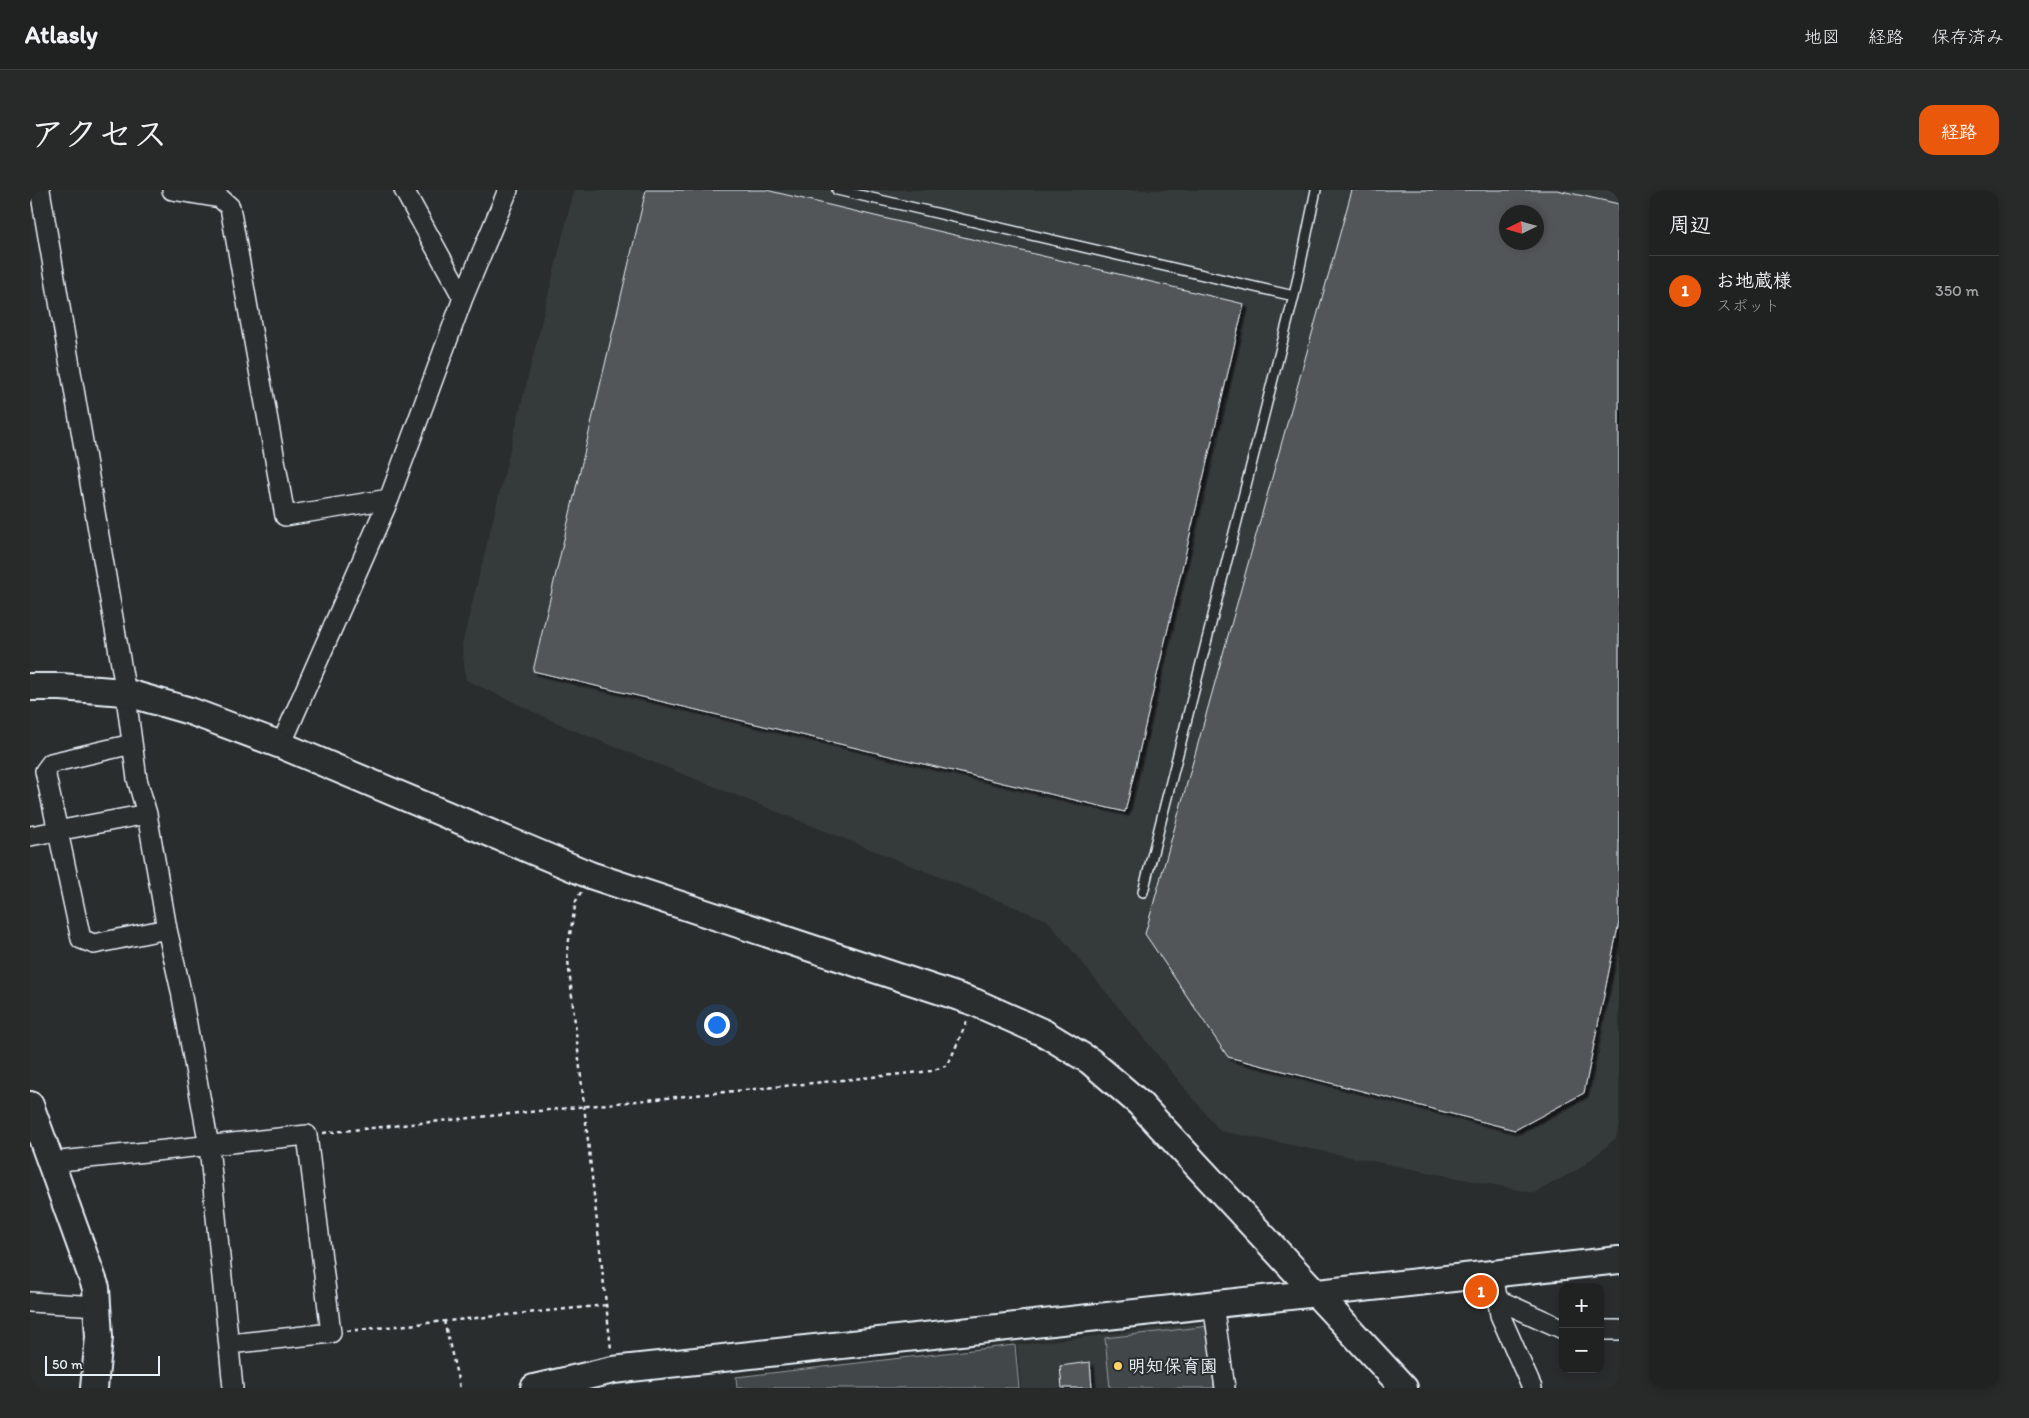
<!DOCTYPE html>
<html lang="ja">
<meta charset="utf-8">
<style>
:root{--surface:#202222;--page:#282a2a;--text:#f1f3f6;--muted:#a2a4a5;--line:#3d3f40;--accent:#ea580c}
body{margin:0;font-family:Itim,"Klee One",sans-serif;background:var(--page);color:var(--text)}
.controls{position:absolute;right:15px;bottom:15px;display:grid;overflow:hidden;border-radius:10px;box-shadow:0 2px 8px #0003}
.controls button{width:45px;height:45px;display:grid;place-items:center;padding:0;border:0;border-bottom:1px solid var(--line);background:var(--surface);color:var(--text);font:25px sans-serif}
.compass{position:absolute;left:1469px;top:15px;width:45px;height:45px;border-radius:50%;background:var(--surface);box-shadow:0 2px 8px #0003;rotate:265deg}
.scale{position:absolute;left:15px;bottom:12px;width:115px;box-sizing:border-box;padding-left:5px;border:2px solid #e8f1f8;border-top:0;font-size:14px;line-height:18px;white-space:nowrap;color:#e8f1f8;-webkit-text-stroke:4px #2a2d2e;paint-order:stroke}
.you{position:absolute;left:686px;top:834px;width:18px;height:18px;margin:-12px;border:4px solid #fff;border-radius:50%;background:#1a73e8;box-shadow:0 0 0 8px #1a73e833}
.badge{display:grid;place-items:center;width:32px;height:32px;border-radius:50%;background:var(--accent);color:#fff;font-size:16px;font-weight:700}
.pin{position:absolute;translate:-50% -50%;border:2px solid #fff;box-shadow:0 1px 5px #0006}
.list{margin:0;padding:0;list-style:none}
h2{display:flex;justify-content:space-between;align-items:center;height:65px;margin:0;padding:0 20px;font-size:21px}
h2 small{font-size:16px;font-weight:400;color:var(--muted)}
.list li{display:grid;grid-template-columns:32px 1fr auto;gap:15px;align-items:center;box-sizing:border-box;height:70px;padding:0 20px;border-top:1px solid var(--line)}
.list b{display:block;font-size:19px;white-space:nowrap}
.list p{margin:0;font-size:16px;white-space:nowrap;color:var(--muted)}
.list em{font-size:16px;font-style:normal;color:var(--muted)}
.map{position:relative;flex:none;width:1589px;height:1198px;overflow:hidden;border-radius:15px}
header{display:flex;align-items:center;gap:30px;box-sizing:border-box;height:70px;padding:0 25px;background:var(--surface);border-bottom:1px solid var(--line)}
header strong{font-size:24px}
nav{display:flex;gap:28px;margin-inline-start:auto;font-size:18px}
.intro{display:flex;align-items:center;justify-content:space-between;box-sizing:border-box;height:120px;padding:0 30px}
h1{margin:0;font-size:35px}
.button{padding:12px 22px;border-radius:15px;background:var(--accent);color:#fff;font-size:18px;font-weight:700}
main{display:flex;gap:30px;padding:0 30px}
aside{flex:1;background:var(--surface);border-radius:15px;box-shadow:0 2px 8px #0003}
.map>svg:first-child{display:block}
</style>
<header>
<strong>Atlasly</strong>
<nav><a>地図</a><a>経路</a><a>保存済み</a></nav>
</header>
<div class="intro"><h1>アクセス</h1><a class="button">経路</a></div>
<main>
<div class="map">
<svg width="1589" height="1198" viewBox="0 0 1589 1198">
<defs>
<filter id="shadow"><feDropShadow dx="4" dy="4" stdDeviation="1" flood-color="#0009"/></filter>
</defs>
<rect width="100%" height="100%" fill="#2a2d2e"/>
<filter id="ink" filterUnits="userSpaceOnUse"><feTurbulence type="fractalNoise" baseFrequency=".02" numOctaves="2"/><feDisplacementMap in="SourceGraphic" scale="10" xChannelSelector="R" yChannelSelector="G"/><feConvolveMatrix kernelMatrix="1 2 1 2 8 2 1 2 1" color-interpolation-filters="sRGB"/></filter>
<g filter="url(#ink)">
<path fill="#363a3b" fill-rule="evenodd" d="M544,0H1589V934L1586,948L1552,977L1504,1003L1190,941L1017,730L543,540L436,490L432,455ZM1476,22H1506V52H1476Z
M1182,1132L1190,1198H991L987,1155Z"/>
<path fill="#424648" stroke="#959ca0" d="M1180,1136L1184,1198H1080L1075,1148Z
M985,1155L989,1198H707L706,1187Z"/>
<path fill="#535759" stroke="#e8f1f8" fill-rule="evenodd" filter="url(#shadow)" d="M616,0H736L1214,114L1095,622L503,481Z
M1322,0H1527L1589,14V732L1554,903L1485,940L1198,867L1115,744ZM1476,22H1506V52H1476Z
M1060,1172L1062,1198H1032L1030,1176Z"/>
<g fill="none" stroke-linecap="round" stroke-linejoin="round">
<defs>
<path id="lane" d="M807,0L1264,106
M1113,702L1264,106L1286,0"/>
<path id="street" d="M10,0L94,492L107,589L117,624L137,739L151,801L179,956L203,1198
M142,0L190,8L200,17L255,326L359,309
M374,0L433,108
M102,554L21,573L15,581L51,749L64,754L137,739
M251,555L359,309L433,108L478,0
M0,646L117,624
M21,972L277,945L301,1143L199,1154
M1463,1083L1470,1125L1502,1198
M1466,1109L1533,1139
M0,1112L68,1116
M1183,1114L1195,1198
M1570,1140H1589"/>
<path id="secondary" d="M0,497H31L94,502L160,521L251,555L560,685L944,812L1014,843L1060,871L1109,913L1374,1198
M0,915L66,1098L69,1147L64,1198
M504,1198L583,1180L1589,1070"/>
</defs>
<use href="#lane" stroke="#e8f1f8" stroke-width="12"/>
<use href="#street" stroke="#e8f1f8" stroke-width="22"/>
<use href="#secondary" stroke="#e8f1f8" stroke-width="30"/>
<path stroke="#e8f1f8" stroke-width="2.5" stroke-dasharray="4 4" stroke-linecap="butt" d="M551,702L546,711L537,761L581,1159
M293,943L901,881L918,875L937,831
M414,1131L430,1198
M317,1141L577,1115"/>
<use href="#lane" stroke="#2a2d2e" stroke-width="9"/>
<use href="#street" stroke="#2a2d2e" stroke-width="19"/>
<use href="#secondary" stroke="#2a2d2e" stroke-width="26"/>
</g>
</g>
<circle fill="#ffd166" stroke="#2a2d2e" stroke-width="2" cx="1088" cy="1176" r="5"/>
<g text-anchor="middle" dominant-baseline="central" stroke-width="4" stroke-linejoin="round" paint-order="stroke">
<g font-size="18" font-weight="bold" fill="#e8f1f8" stroke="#2a2d2e" text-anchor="start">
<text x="1098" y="1176">明知保育園</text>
</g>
</g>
</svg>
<div class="controls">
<button>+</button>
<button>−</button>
</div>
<svg class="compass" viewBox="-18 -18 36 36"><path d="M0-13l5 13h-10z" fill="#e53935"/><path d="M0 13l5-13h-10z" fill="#a2a4a5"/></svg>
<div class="scale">50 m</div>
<div class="you"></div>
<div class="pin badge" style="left:1451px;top:1101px">1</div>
</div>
<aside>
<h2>周辺<small></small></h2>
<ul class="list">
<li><span class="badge">1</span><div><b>お地蔵様</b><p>スポット</p></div><em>350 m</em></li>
</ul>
</aside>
</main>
